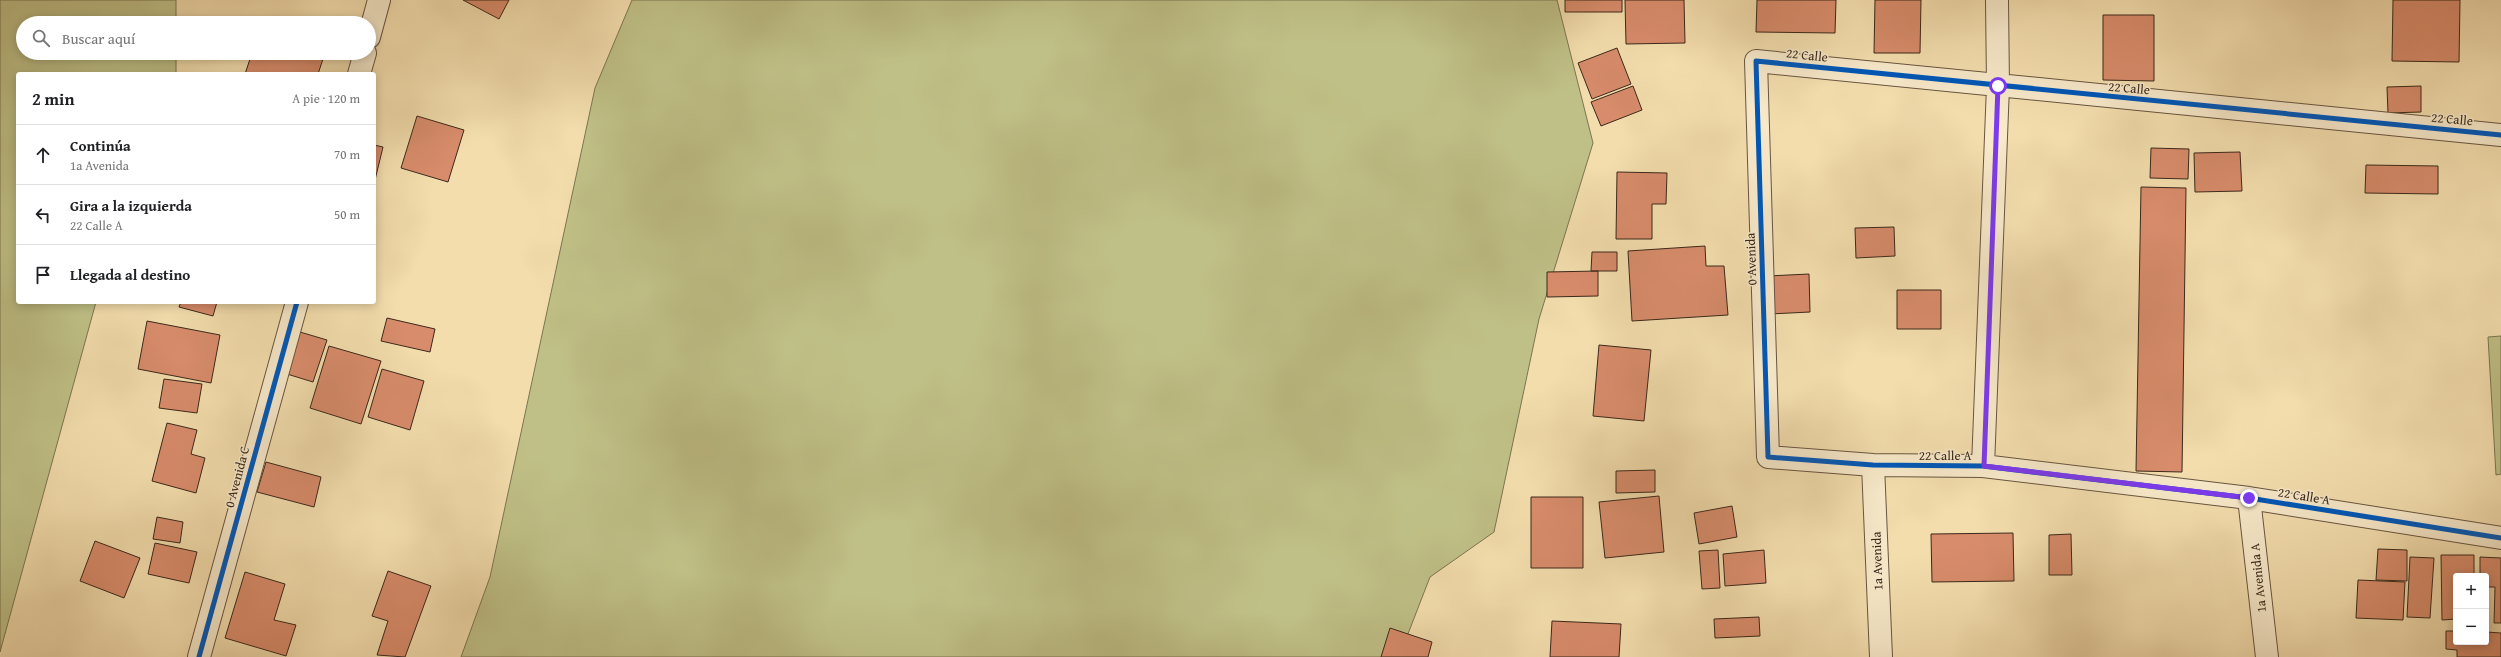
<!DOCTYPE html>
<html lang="es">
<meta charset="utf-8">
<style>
:root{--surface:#fff;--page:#f6f6f6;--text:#202124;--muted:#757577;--line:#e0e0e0}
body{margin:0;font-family:"Gentium Book Plus",serif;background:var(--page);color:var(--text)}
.controls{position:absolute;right:12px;bottom:12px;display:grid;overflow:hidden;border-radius:4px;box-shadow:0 2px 10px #0003}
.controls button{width:36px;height:36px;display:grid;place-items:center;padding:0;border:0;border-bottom:1px solid var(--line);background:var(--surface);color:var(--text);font:20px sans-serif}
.stop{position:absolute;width:12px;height:12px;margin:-9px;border:3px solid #7c3aed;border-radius:50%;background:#fff}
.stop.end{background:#7c3aed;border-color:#fff;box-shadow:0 1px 4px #0008}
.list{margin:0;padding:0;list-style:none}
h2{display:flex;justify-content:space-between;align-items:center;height:52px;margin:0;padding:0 16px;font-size:17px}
h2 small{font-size:13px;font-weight:400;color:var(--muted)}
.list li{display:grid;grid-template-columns:26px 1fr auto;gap:12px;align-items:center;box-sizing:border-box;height:60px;padding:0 16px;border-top:1px solid var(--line)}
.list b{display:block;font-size:15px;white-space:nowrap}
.list p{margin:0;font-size:13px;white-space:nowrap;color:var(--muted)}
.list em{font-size:13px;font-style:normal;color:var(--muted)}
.icon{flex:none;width:22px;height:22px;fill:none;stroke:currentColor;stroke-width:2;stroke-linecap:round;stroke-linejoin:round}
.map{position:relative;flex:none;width:2501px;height:657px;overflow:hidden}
.search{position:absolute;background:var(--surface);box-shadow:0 2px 10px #0003;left:16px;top:16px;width:360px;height:44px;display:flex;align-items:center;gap:10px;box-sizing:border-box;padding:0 14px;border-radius:22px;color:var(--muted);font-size:15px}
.panel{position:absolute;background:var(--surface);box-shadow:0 2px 10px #0003;left:16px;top:72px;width:360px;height:232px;border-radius:4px}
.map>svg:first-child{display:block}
</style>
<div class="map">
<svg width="2501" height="657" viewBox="0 0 2501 657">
<rect width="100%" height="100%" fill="#f3ddad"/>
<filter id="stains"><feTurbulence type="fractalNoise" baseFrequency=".005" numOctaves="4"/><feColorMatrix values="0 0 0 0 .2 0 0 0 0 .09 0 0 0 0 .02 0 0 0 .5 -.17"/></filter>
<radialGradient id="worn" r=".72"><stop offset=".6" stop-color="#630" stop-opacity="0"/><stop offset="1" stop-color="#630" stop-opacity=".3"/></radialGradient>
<path fill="#bfc087" stroke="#7c7451" d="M0,0H176V23H23V53H176V74H18V302H96L0,652Z
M632,0H1557L1593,143L1539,319L1494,532L1430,577L1399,657H461L490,577L595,88Z
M2501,336V474L2496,475L2488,337Z"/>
<path fill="#d88c6b" stroke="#3a281b" d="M463,0H509L499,19Z
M1565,0H1622V12H1565Z
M1625,0H1684L1685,43L1626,44Z
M1757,0H1836L1835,33L1756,32Z
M1875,0H1921L1920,53H1874Z
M2393,0H2460L2459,62L2392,61Z
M2103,15H2154V81L2103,80Z
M1617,48L1631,84L1592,99L1578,63Z
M252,53H325L318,74H245Z
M1633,86L1642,110L1601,126L1591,102Z
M2421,86V112L2388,113L2387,87Z
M417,116L464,130L448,182L401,168Z
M374,145L383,147L374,184Z
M2151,148L2189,149L2188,179L2150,178Z
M2240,152L2242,191L2195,192L2194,153Z
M2366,165L2438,166V194L2365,193Z
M1617,172L1667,173L1666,204H1652V239H1616Z
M2141,187L2186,188L2182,472L2136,471Z
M1894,227L1895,256L1856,258L1855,228Z
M1705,246L1706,266H1724L1728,315L1632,321L1628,251Z
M1592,252H1617V271H1591Z
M1598,271V296L1547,297V272Z
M1809,274L1810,312L1770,314L1768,276Z
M1897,290H1941V329H1897Z
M181,302H217L213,316L179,307Z
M387,318L435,329L430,352L381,341Z
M147,321L220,335L211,383L138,369Z
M300,332L327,340L313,382L287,374Z
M1599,345L1651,350L1644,421L1593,416Z
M329,346L381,361L361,424L310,408Z
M382,369L424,381L410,430L368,417Z
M164,379L202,384L197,413L159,408Z
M167,423L197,430L191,454L205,458L196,493L152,481Z
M266,462L321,477L314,507L257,492Z
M1655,470V492L1616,493V471Z
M1659,496L1664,552L1605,558L1599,502Z
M1531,497H1583V568H1531Z
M1732,506L1737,537L1699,544L1694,513Z
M157,517L183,522L180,543L153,539Z
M2013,533L2014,581L1932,582L1931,534Z
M2071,534L2072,575H2049V535Z
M95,541L140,558L124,598L80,581Z
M155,543L197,552L189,583L148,574Z
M2378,549L2407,550V581L2376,580Z
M1718,550L1720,588L1702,589L1699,551Z
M1764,550L1766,583L1725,586L1723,554Z
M2441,555H2474V576H2456V619L2442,620Z
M2410,557L2434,558L2430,618L2407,617Z
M2480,557L2501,558V623H2494L2495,587H2486V576H2480Z
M388,571L431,586L405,657L377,655L388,621L372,616Z
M245,572L285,584L274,620L296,625L286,656L225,638Z
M2358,580L2405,582L2403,620L2356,618Z
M1759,617L1760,636L1715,638L1714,619Z
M1552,621L1621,624L1619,657H1550Z
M1390,628L1432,642L1428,657H1381Z
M2446,631H2456V642H2486V632L2501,633V657H2457V650L2446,649Z"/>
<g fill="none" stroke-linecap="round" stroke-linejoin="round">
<defs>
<path id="street" d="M369,37L379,0
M359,74L365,53
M2501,135L1756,61L1768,457L1873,465L1983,466L2249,498L2501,538
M1873,465L1881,657
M1983,466L1998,86L1997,0
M2249,498L2267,657
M199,657L297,302"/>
</defs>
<use href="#street" stroke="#685540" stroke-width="24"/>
<use href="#street" stroke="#f7e9ca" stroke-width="22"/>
<defs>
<path id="cycleway" d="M2501,135L1756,61L1768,457L1873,465L1983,466L2249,498L2501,538
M199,657L297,302"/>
</defs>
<use href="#cycleway" stroke="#f7e9ca" stroke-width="8"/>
<use href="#cycleway" stroke="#0057b8" stroke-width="5"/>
</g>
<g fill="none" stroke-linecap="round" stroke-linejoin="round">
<path stroke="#7c3aed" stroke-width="5" d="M1998,86L1984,466L2249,498"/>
</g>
<g text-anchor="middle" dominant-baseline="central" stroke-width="3" stroke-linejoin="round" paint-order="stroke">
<g font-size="13" fill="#3a281b" stroke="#f7e9ca">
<text transform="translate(1807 55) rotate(6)">22 Calle</text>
<text transform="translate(2129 88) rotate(5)">22 Calle</text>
<text transform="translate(2452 119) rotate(5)">22 Calle</text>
<text transform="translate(1751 259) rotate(-92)">0 Avenida</text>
<text x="1945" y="455">22 Calle A</text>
<text transform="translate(237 477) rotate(-75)">0 Avenida C</text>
<text transform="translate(2304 496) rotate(9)">22 Calle A</text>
<text transform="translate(1877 561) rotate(-92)">1a Avenida</text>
<text transform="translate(2258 578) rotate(-96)">1a Avenida A</text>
</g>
</g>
<rect width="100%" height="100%" filter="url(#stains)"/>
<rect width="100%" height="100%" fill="url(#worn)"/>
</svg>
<div class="controls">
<button>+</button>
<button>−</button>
</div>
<div class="stop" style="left:1998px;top:86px"></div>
<div class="stop end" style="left:2249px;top:498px"></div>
<div class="search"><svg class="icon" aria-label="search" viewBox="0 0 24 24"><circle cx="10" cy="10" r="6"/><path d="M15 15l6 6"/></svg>Buscar aquí</div>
<section class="panel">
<h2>2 min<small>A pie · 120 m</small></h2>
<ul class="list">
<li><svg class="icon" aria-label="ahead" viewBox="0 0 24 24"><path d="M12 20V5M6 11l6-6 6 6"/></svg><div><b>Continúa</b><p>1a Avenida</p></div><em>70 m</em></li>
<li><svg class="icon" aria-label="left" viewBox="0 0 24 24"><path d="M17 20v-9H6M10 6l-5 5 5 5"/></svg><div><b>Gira a la izquierda</b><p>22 Calle A</p></div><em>50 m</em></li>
<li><svg class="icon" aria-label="arrive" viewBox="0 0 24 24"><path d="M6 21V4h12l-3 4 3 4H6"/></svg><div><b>Llegada al destino</b></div></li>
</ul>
</section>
</div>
